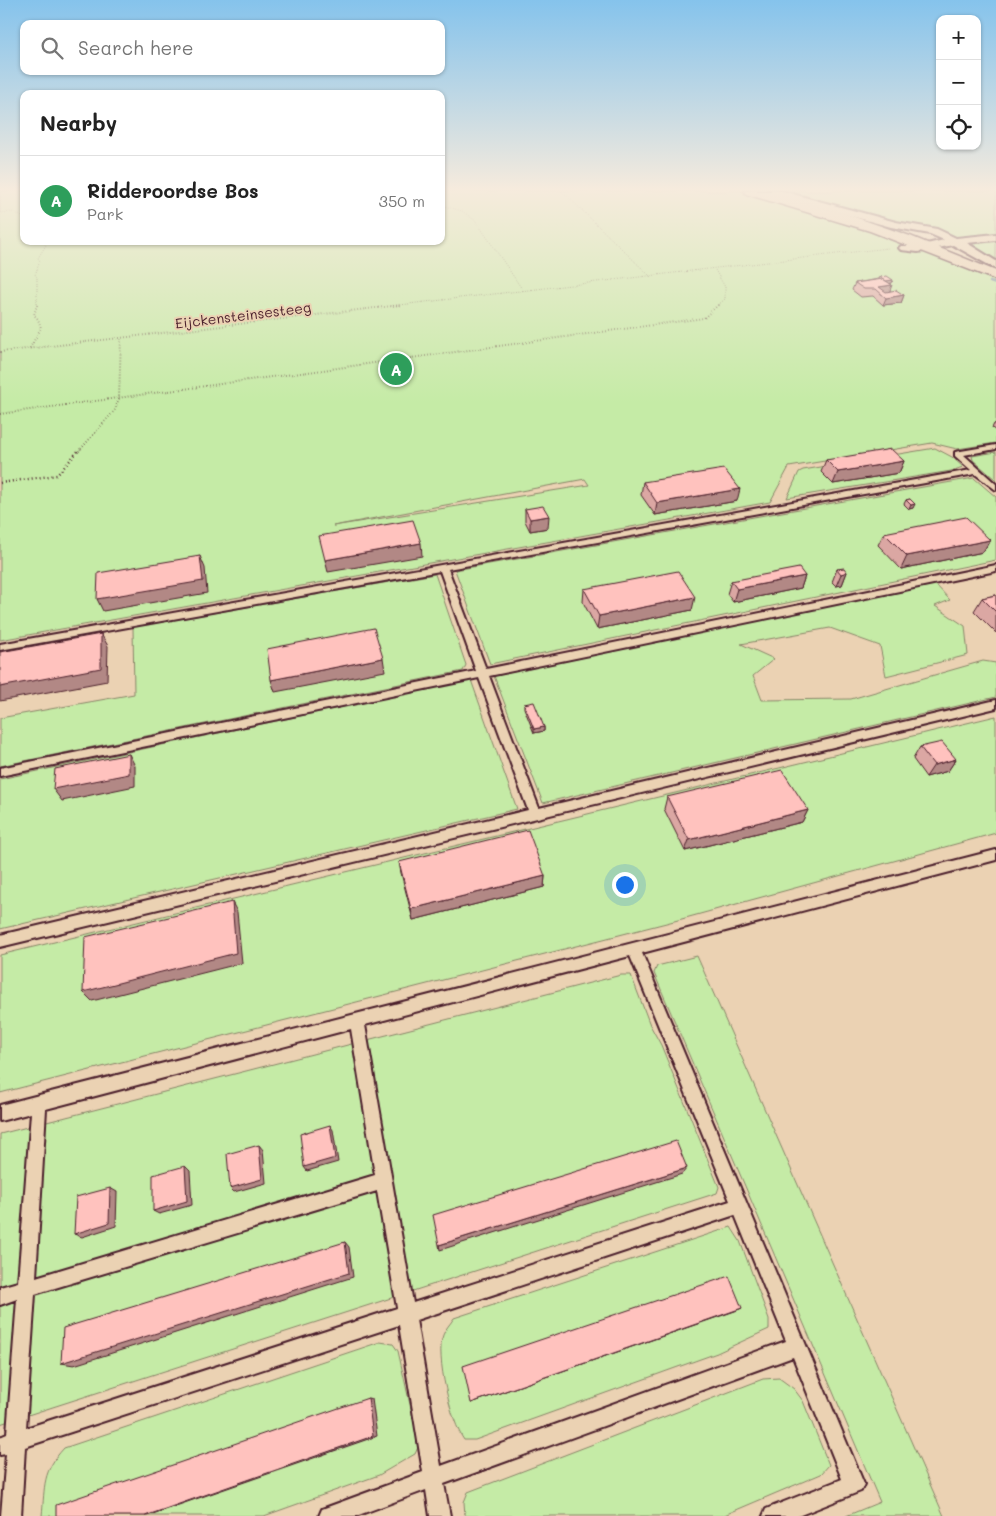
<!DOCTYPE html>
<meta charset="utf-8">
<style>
:root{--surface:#fff;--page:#f2f2f2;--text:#222;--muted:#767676;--line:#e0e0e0;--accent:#111827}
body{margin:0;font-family:Mali,sans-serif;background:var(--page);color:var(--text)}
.controls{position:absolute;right:15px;top:15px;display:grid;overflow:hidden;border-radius:10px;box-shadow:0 1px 4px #0004}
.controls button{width:45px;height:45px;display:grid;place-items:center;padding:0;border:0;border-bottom:1px solid var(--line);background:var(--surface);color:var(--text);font:25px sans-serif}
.you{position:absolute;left:624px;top:884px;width:18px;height:18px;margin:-12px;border:4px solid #fff;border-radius:50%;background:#1a73e8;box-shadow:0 0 0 8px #1a73e833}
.badge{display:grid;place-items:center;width:32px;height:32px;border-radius:50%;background:var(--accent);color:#fff;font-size:16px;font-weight:700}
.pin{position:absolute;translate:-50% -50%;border:2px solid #fff;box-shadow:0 1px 5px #0006}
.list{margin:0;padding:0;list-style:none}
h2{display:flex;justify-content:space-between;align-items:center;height:65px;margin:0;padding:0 20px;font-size:21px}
h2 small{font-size:16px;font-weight:400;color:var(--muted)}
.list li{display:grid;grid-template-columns:32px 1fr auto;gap:15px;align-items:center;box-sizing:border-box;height:90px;padding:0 20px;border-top:1px solid var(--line)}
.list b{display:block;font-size:19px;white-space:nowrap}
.list p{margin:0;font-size:16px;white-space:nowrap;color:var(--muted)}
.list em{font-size:16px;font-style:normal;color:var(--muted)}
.icon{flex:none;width:28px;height:28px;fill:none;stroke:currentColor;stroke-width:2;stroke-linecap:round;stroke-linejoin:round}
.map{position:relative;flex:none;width:996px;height:1516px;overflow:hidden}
.search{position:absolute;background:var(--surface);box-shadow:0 1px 4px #0004;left:20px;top:20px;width:425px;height:55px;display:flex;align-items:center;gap:12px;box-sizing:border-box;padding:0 18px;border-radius:10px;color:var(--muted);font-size:19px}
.panel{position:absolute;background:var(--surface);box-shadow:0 1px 4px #0004;left:20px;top:90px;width:425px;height:155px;border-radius:10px}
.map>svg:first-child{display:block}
</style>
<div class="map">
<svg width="996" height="1516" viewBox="0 0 996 1516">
<rect width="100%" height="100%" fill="#ebd2b3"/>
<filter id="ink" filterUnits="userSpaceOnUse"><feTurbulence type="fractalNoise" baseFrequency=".02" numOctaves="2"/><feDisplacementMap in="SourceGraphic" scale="10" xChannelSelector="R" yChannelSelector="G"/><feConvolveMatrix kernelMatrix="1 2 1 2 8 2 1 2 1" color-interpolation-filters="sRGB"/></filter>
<g filter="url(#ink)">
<path fill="#c5eba6" stroke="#888568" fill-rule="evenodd" d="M0,191H24V241H441V191H740L859,225L909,246L905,247L923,253L925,251L984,274L996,281V443L957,449L932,443L789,467L770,502L0,640ZM585,479L589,485L333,526Z
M783,191H996V260L960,239L945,232L877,218Z
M935,448L952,457L963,467L951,471L787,498L799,472L803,470Z
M996,452V480L973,460L972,456Z
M974,478L996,497V560L490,664L455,570Z
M435,574L466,665L463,671L0,766V718L134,694L133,627Z
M935,584L950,600L935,606L965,626L968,655L886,676L880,646L830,628L741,644L774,659L753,676L762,700L851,699L983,661L996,663V697L543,803L494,676Z
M471,680L517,809L0,929V779Z
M996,716V833L678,920L0,1093V955Z
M697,956L944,1516H846L880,1502L654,973L657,966Z
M621,975H631L650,1025L661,1045L719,1187L717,1193L0,1424V1134Z
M731,1227L740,1241L769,1319V1329L717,1353L475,1440H464C451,1422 435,1355 443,1335C445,1329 451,1323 454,1318Z
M380,1342L393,1344L398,1351L419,1445L415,1454L379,1475L264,1516H42C45,1485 42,1472 64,1448Z
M779,1378L794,1389L803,1401L829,1465L821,1474L722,1516H465L464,1502L468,1492L763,1379Z"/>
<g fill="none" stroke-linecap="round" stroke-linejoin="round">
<path stroke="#758fa3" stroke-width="2.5" d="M990,282L996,284"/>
<defs>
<path id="lane" d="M996,445V449L964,455L996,484V490L975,474L448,569L486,669L996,565V571L489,676L539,808L996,700V708L0,947V935L528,810L479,678L0,776V768L476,671L440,571L0,650V644L971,470L955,456V452Z
M996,850V860L642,953L864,1484L861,1491L798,1516H763L766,1509L842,1479L793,1357L444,1484L450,1516H430L426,1490L356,1516H319L322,1509L423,1472L399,1325L25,1447L21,1516H1L6,1454L0,1455V1437L7,1434L17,1299L0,1305V1287L18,1282L31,1113L0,1121V1105ZM630,956L730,1201L413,1303L365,1025ZM351,1029L375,1175L36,1277L46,1109ZM377,1191L397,1308L26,1428L35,1294ZM735,1215L786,1341L441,1466L416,1320Z"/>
<path id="street" d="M766,191H782L896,222L937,229L956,238L996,234V240L967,243L996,261V269L953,245L918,252L901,250L899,248L901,246H918L944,240L930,234L891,227L768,193Z"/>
<path id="primary" d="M744,191H764L849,215L910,236L996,271V280L870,231L746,194Z"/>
</defs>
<use href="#lane" stroke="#4a1f2b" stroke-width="4"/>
<use href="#street" stroke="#4a1f2b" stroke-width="4"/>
<use href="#primary" stroke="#4a1f2b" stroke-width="3"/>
<path stroke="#4a1f2b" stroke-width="1" stroke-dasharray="0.5 2" stroke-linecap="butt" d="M562,191L651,277
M441,205L462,211L476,221L524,292
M0,213L14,212L24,218
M715,270L725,287V299L717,306
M37,306V277L35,275L40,261L38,258L46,245L42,241
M391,306L888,248"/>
<path stroke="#4a1f2b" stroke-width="2" stroke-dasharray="0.5 2.5" stroke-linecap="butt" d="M30,348L41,328L38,319L34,315L37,305
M0,352L401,305
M0,414L704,318L718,305
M79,451L115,410L119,398L121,339"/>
<path stroke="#4a1f2b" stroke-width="2.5" stroke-dasharray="1 3" stroke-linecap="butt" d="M0,483L57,475L80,449"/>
<use href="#lane" fill="#ebd2b3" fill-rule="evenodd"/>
<use href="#street" fill="#ebd2b3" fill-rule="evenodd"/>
<use href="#primary" fill="#ebd2b3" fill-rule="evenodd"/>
</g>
<path fill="#dba7a3" stroke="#4a1f2b" d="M880,277L892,283L889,284L890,291L904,295L901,303L883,305L873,296L861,297L852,290L855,283L879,279Z
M996,423V431L992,428L994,424Z
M826,460L904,461L899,473L833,484L821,472Z
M643,482L737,501L655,515L641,495Z
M910,499L913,508L909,509L904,504L906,500Z
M525,509L548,528L530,531L525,521Z
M884,533L990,540L983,552L901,569L878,545Z
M837,569L847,572L842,585L836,586L832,582Z
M805,576L801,588L733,602L727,594L731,581Z
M584,589L692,610L597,629L583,602Z
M996,595V633L974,611L982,598Z
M524,704L544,727V731L534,733L524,708Z
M920,747L956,759L948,771L926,777L913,759Z
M667,797L808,810L802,822L685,851L664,809Z
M399,862L545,876L544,887L413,920L401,873Z"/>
<path fill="#b28885" stroke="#4a1f2b" d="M893,280L892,283L885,284L886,281Z
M892,285L889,293L881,294L879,287Z
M904,295L901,303L883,305L886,298Z
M904,461L899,473L833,484L838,472Z
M740,489L737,501L655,515L657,503Z
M915,504L913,508L909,509L911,505Z
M549,516L548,528L530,531V519Z
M990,540L983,552L901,569L907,556Z
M421,543L422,556L328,572L325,560Z
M200,556L205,568L207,593L103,611L97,599Z
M847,572L842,585L836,586L841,574Z
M805,576L801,588L733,602L737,589Z
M695,597L692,610L597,629L599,616Z
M101,634L108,646L107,681L0,701V687Z
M383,658L385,671L275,692L271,680Z
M544,727V731L534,733V729Z
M129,754L135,766V786L62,801L53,789Z
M956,759L948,771L926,777L934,765Z
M808,810L802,822L685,851L689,840Z
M545,876L544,887L413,920L411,909Z
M232,902L237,912L242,963L92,1001L83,992Z
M330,1125L333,1130L338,1162L307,1171L304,1167Z
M259,1145L263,1150L266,1183L234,1192L230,1188Z
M185,1166L190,1171L192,1205L159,1214L153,1211Z
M687,1168L682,1174L440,1250L439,1245Z
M110,1188L117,1192L116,1226L82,1237L74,1234Z
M345,1242L349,1247L353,1277L74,1365L61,1363Z
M742,1308L735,1311L471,1403Z
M368,1398L372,1399L377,1436L147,1516H145Z"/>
<path fill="#ffc2be" stroke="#4a1f2b" d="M887,276L893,280L886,281L880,277Z
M883,279L892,285L879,287L886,292L896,290L904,295L886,298L876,289H864L855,283Z
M891,449L904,461L838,472L826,460Z
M724,469L740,489L657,503L643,482Z
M910,499L915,504L911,505L906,500Z
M543,506L549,516L530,519L525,509Z
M966,517L990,540L907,556L884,533Z
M413,520L421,543L325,560L319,536Z
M200,556L203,581L97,599L98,573Z
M799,568L805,576L737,589L731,581Z
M844,568L847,572L841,574L837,569Z
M678,571L695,597L599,616L584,589Z
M996,595V612L982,598Z
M374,628L383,658L271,680L267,649Z
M101,634V668L0,687V652Z
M534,702L544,727L534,729L524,704Z
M942,742L956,759L934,765L920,747Z
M129,754V774L53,789L55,769Z
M782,770L808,810L689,840L667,797Z
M528,830L545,876L411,909L399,862Z
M232,902L236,953L83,992L85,937Z
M330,1125L335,1158L304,1167L300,1134Z
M676,1141L687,1168L439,1245L433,1215Z
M259,1145L262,1179L230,1188L227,1154Z
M185,1166L187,1201L153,1211V1175Z
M110,1188L109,1223L74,1234L76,1197Z
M345,1242L349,1273L61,1363L63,1328Z
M729,1276L742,1308L471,1403L463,1366Z
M368,1398L373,1436L145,1516H56V1505Z"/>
</g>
<linearGradient id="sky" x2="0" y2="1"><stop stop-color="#85c3ec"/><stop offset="0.47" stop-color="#f6ebdd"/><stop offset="1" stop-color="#f6ebdd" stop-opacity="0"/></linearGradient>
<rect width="996" height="403" fill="url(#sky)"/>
<g text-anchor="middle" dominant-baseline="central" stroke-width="4" stroke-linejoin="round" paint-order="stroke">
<g font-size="14" fill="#4a1f2b" stroke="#ebd2b3">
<text transform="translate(243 315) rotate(-7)">Eijckensteinsesteeg</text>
</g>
</g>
</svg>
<div class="controls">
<button>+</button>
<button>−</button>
<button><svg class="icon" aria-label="locate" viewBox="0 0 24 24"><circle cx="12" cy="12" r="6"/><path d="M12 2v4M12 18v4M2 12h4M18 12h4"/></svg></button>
</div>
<div class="you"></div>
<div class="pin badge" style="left:396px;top:369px;background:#2e9e5b">A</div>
<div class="search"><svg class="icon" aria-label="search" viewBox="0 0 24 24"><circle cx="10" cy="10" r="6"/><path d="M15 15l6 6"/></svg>Search here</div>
<section class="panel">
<h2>Nearby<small></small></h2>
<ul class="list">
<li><span class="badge" style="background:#2e9e5b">A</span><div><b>Ridderoordse Bos</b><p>Park</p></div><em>350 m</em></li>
</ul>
</section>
</div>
